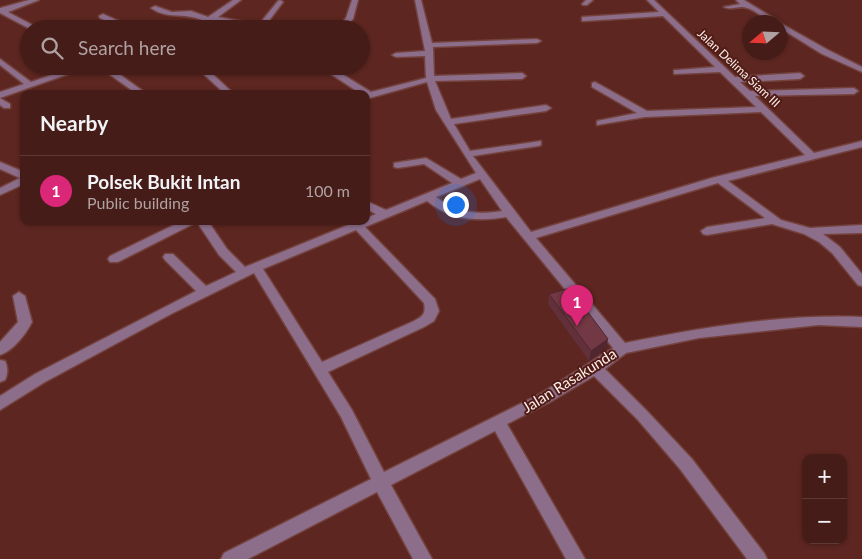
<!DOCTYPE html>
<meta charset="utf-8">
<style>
:root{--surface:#461c18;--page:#502925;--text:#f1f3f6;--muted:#b0a1a2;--line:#5e3a37;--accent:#db2777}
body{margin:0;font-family:Lato,sans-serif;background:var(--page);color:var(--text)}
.controls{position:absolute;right:15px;bottom:15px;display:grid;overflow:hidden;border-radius:10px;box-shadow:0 1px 4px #0004}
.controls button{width:45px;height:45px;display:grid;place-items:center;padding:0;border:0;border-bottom:1px solid var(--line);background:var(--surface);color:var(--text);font:25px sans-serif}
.compass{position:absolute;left:742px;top:15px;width:45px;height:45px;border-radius:50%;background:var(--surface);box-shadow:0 1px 4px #0004;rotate:251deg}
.you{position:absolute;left:455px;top:204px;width:18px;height:18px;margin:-12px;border:4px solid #fff;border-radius:50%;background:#1a73e8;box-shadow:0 0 0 8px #1a73e833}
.badge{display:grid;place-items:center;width:32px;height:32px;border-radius:50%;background:var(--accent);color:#fff;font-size:16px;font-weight:700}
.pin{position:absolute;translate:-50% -41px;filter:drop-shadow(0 1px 2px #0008)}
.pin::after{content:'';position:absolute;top:26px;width:18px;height:15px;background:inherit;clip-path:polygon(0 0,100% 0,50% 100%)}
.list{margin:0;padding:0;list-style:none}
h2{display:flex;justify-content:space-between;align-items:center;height:65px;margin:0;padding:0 20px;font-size:21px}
h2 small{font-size:16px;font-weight:400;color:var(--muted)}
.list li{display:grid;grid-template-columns:32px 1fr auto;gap:15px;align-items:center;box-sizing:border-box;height:70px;padding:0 20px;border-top:1px solid var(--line)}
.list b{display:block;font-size:19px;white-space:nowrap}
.list p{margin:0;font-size:16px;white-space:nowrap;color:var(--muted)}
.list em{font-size:16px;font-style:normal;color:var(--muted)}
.icon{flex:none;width:28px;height:28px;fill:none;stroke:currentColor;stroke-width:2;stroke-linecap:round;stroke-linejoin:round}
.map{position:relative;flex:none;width:862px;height:559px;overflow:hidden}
.search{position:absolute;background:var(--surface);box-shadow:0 1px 4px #0004;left:20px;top:20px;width:350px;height:55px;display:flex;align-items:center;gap:12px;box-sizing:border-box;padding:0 18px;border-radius:28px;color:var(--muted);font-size:19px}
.panel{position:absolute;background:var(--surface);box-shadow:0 1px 4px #0004;left:20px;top:90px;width:350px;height:135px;border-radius:10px}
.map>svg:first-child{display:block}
</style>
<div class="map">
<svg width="862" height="559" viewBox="0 0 862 559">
<rect width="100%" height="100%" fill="#5d2620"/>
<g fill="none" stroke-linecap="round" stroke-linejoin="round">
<defs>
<path id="minor" d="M29,0H39L8,12L40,29H30L0,13V8Z
M233,0H241L218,17L245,22H261L278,1L280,0L283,2L268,22L341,24L346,18L352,0H358L353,19L343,28L245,26L213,20L195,29H184L202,20C183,12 168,20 151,8L155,6L172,12L191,11L208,17Z
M415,0H421L432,43L537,39L541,41L537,43L433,47L434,76L522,73L526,76L522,79L435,81L451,119L546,105L551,108L546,111L454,124L470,151L541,141V145L538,146L473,156L531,232L715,177L805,155L761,112L645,117L597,125V121L637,113L592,87V83L595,82L647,111L756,107L720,72L674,74V70H677L715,67L663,16L585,21H582V17L659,12L647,0H654L735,77L800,73L804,76L800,79L740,82L750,91L854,88L858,91L854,94L755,96L814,153L862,141V147L728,181L781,220L810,228L862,225V233L823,234L840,247L862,274V286L858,285L832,253L819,242L804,234L772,224L707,235L703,234L701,231L707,227L765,218L718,183L536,238L625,343C703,327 782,314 862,317V327L819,325L699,338L626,353L605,369L648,412L692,459L764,553L767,559H747L680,469L638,420L594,376L550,402L507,424L585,559H566L495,431L391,485L432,559H413L377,492L248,559H221L224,553L371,479L341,417L254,273L171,314L45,382L0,410V396L35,374L196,291L165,260L163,257L165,254H173L206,286L236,272L219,255L197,222L118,262H110L108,259L110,256L182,221H208L227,249L245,267L358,221H366V218L376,214L366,209V201L386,210L452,183L424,164L398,168L394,167V163L426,158L461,179L476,173L436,110L427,82L366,99V94H361L319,66H329L371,92L426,78L425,56L396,57L392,55L396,53L425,51ZM480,179L502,211C477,215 456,213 436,197ZM427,201C451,220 477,222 506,217L613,348L540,394L384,472L352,410L328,372L424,327L434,321L439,311L435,299L365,227ZM356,230L424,303C426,314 423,316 414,321L322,362L263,269Z
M586,0H593L587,5H583L582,4Z
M736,0H744L780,22C766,24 759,11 747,8C739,5 731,11 724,7L740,4Z
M103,14L132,27L133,29H123L100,18L99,16Z
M780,23L828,50L862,67V72L822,54L780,28Z
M0,59L31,82L78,66H91L0,98V92L24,84L0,65Z
M98,66H108L147,94H137Z
M195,66H204L234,94H225Z
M275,66H284L289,71L282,73Z
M0,98L10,104V108H4L0,105Z
M0,162L24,172V184L0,195V188L20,178L0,169Z
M19,292L25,296L32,322C26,334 13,351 0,355V342L18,322L13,296Z
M0,360L5,361C8,367 8,374 5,380L0,382Z"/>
</defs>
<use href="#minor" stroke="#74423d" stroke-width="3"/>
<use href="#minor" fill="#8c6d8a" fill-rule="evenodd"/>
</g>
<path fill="#62303a" d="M549,294L606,349L589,361L548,304Z"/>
<path fill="#50272f" d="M608,339L606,349L589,361L591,351Z"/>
<path fill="#723843" stroke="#50272f" d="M570,288L608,339L591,351L549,294Z"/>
<g text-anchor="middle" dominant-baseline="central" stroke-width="4" stroke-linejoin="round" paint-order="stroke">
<g font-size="12" fill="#fef0ed" stroke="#511c16">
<text transform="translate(739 68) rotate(43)">Jalan Delima Siam III</text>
</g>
<g font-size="15" fill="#fef0ed" stroke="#511c16">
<text transform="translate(569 380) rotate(-32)">Jalan Rasakunda</text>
</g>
</g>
</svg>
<div class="controls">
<button>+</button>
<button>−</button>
</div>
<svg class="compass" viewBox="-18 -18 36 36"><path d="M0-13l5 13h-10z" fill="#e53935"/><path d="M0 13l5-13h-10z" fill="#b0a1a2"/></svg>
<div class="you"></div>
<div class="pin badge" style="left:577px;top:326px">1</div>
<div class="search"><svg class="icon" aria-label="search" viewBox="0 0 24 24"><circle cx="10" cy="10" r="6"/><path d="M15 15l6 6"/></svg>Search here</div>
<section class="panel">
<h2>Nearby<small></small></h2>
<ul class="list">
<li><span class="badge">1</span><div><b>Polsek Bukit Intan</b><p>Public building</p></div><em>100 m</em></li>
</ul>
</section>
</div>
